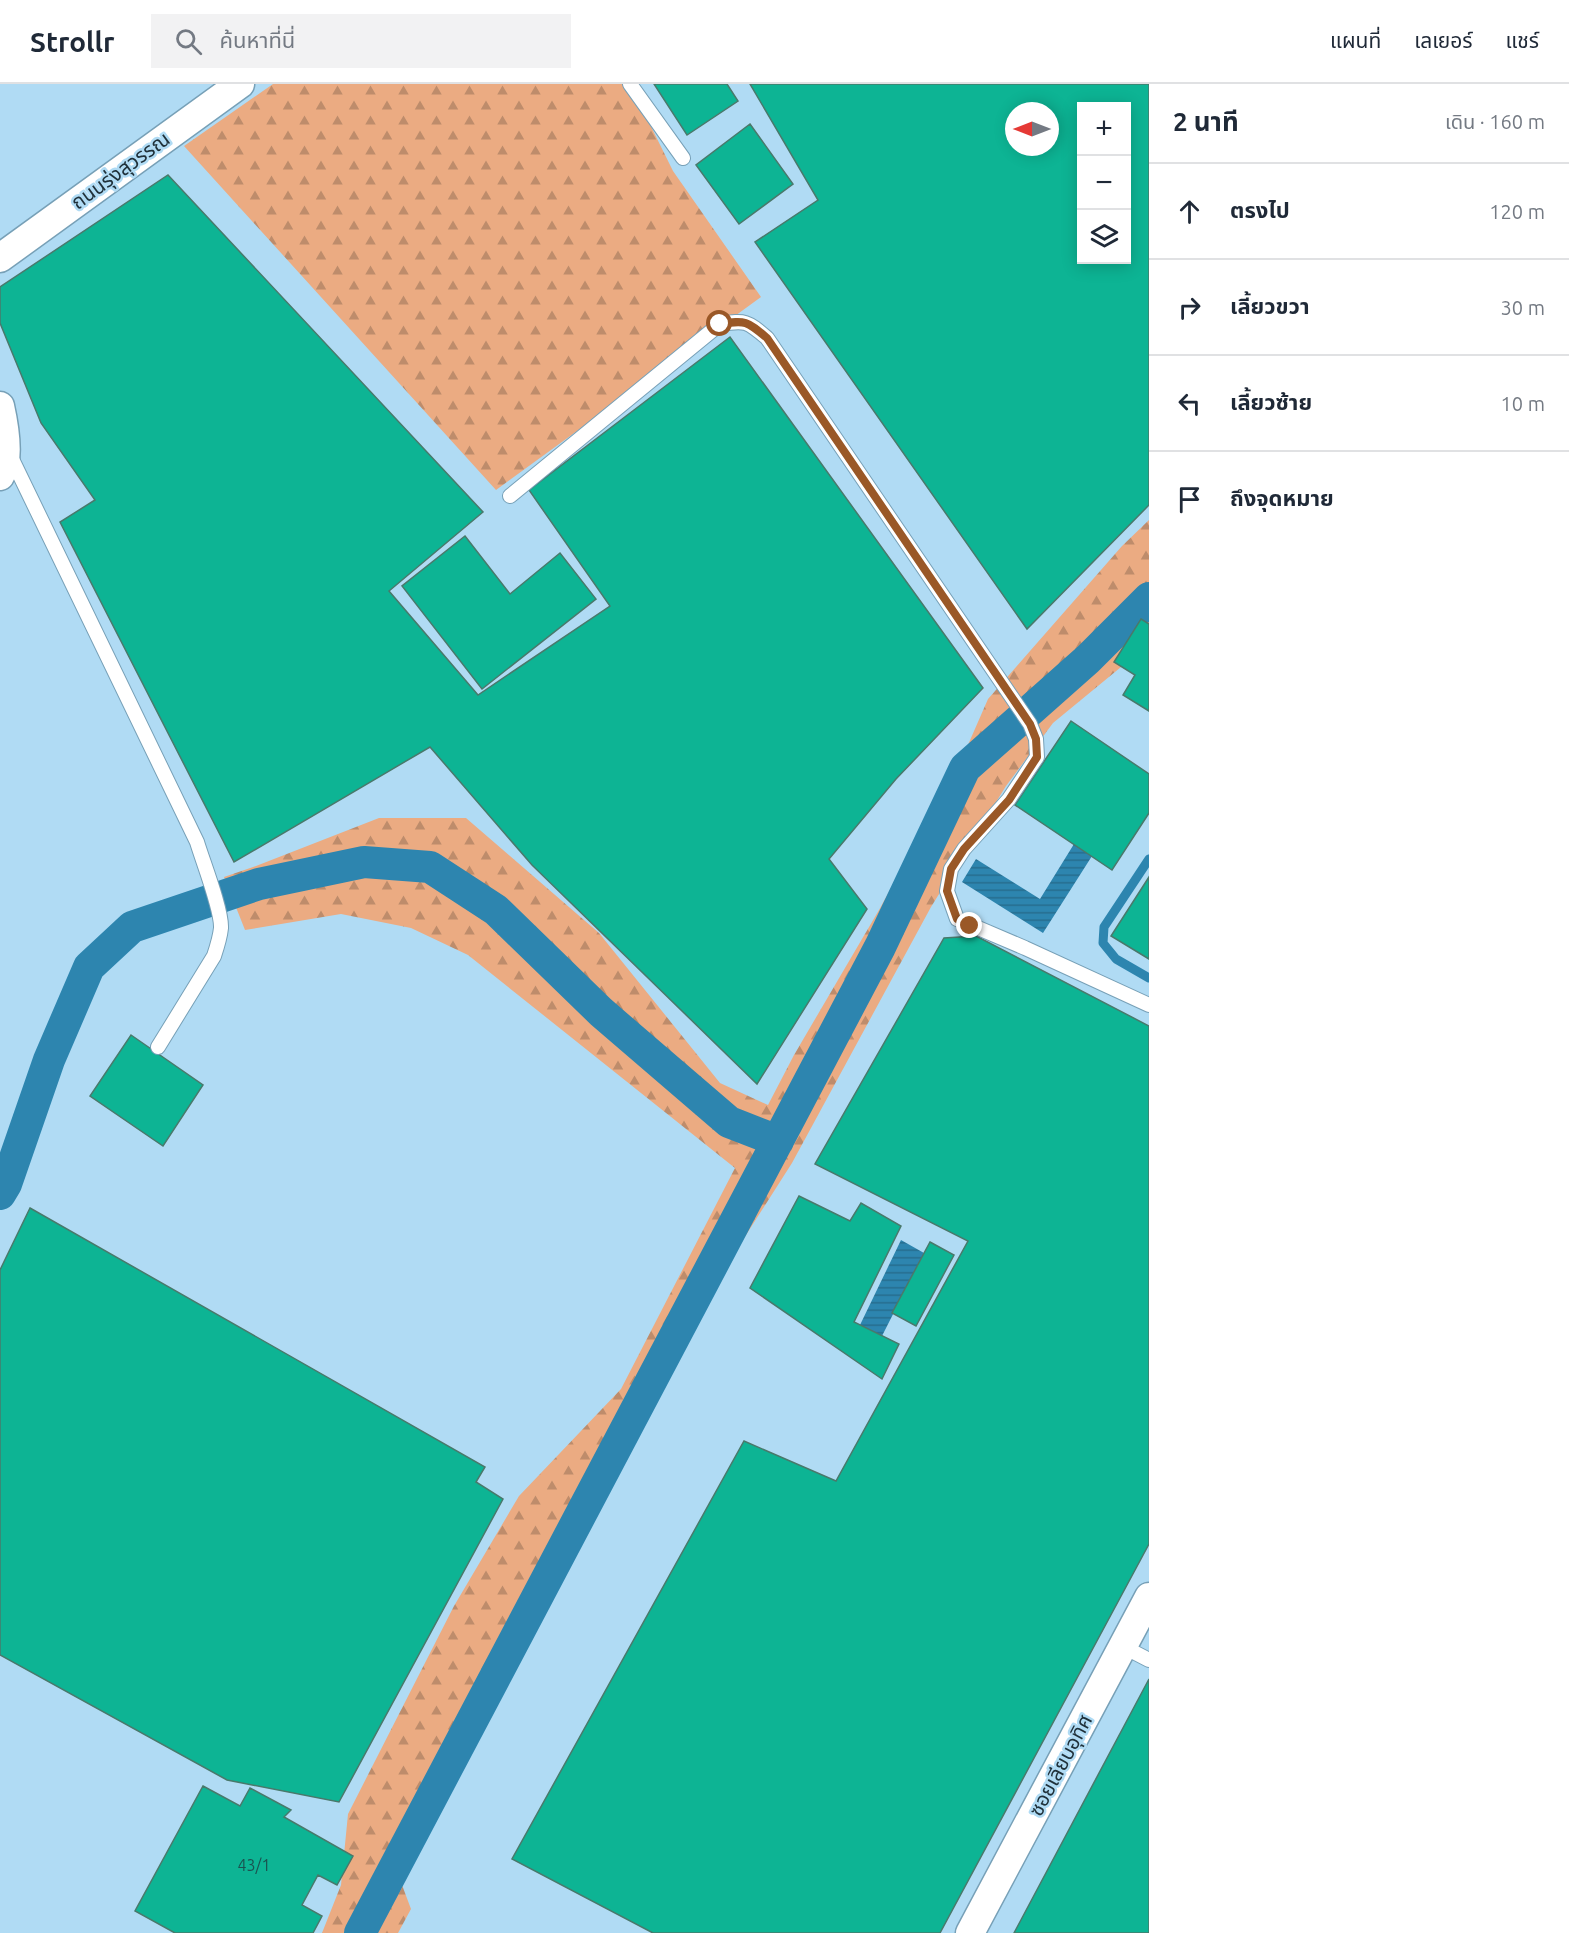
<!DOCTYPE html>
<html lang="th">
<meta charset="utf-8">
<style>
:root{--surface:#fff;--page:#f2f2f3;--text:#1f2937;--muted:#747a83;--line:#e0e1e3}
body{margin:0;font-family:Ubuntu,"Noto Sans Thai",sans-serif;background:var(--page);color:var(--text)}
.controls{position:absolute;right:18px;top:18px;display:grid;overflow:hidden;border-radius:0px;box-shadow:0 3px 15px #0003}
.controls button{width:54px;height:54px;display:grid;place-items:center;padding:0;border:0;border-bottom:2px solid var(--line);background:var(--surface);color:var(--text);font:30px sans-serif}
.compass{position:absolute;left:1005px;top:18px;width:54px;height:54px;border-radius:50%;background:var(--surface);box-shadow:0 3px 15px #0003;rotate:270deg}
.stop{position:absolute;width:18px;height:18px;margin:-14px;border:4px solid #9a5827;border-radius:50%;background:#fff}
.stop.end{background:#9a5827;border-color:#fff;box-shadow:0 2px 6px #0008}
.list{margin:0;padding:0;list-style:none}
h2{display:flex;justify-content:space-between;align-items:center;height:78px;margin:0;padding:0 24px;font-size:26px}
h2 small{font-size:20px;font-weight:400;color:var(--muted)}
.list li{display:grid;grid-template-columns:39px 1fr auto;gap:18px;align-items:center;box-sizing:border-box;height:96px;padding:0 24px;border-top:2px solid var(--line)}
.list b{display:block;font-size:22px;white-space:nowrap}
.list em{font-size:20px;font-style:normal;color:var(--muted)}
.icon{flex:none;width:33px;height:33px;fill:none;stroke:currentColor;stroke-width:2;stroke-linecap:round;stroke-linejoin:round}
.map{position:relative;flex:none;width:1149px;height:1849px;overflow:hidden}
header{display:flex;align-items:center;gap:36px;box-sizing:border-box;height:84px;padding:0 30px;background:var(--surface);border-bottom:2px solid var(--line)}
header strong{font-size:28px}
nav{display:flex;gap:33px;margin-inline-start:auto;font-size:21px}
.search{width:420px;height:54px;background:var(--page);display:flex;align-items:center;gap:15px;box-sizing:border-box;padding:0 21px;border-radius:0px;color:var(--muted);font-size:22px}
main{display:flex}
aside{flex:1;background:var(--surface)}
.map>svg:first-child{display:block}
</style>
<header>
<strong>Strollr</strong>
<div class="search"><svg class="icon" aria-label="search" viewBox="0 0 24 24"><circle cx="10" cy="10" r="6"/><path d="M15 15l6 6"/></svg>ค้นหาที่นี่</div>
<nav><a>แผนที่</a><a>เลเยอร์</a><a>แชร์</a></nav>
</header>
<main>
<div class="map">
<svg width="1149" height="1849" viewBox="0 0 1149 1849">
<defs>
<pattern id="forest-firs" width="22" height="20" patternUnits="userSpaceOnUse" patternTransform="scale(1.5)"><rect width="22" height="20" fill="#ebab82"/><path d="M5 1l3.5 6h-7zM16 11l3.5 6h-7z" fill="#be8c6b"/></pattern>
<pattern id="water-rules" width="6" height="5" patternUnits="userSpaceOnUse" patternTransform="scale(1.5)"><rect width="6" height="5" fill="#2d85af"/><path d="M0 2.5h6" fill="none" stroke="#266d8f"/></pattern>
</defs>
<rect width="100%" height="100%" fill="#b0dbf4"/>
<path fill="url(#forest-firs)" d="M273,0H630L673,87L761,213L496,406L184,62Z
M1149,436V560L1053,639L1006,702L931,823L792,1079L709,1209L399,1793L411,1825L398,1849H322L341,1801L348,1730L454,1522L519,1412L621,1305L735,1084L468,871L411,844L341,830L245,846L224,793L256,782L379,734H466L599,849L720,999L768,1021L794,971L879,826L964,670L988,615L1122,462Z"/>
<path fill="url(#water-rules)" d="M1074,760L1092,772L1043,849L962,798L976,775L1040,815Z
M901,1156L924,1169L882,1252L860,1241Z"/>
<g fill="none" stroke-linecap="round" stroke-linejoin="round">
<path stroke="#2d85af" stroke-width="9" d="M1135,527L1149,534
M1149,775L1104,843L1103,859L1116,875L1149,894"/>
<path stroke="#2d85af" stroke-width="32" d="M0,1110L6,1100L49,976L89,883L132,843L259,800L364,778L430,783L496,826L601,928L729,1038L778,1057
M360,1849L880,863L965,684L1088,575L1149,514"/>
</g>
<path fill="#0db494" stroke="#49796b" stroke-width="1.5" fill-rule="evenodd" d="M654,0H727L738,17L687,51Z
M750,0H1149V421L1027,545L755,158L818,116ZM1082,22H1126V176H1082ZM1014,27H1050V63H1014Z
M750,40L793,100L739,140L696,81Z
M168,91L483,428L389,507L478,611L610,522L529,406L730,253L983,604L896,695L829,775L867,825L757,1000L532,781L430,663L234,778L60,438L95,416L41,339L0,239V203Z
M465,452L510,510L560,469L596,515L482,605L402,502Z
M1141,535L1149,540V627L1123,611L1135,591L1114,578Z
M1071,637L1149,690V729L1112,786L1015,721Z
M1149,793V875L1111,852Z
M976,852L1149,942V1460L940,1849H653L512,1775L744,1357L836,1397L968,1157L815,1080L944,854Z
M131,951L203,1001L163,1062L90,1012Z
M799,1112L850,1137L861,1119L901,1142L854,1238L899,1260L882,1295L750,1204Z
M30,1124L485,1383L476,1398L503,1415L339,1718L227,1696L0,1571V1186Z
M930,1158L954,1171L916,1242L892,1229Z
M1149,1595V1849H1014Z
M203,1702L240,1722L250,1704L291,1726L284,1733L353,1772L337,1801L318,1791L302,1821L322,1832L313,1849H175L135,1827Z"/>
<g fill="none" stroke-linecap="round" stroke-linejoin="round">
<defs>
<path id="service" d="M630,0L683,74
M10,371L197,758C203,778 222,826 221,844C220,854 217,863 214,872L158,963
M510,412L720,240C746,236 747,237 767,254L1030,640L1036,655L1037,673L1009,715L964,765L951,785L947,807L957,835L1025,864L1149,921
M1122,1562L1149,1576"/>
<path id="minor" d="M0,174L240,0
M0,322C4,340 11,376 0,392
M970,1849L1149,1513"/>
</defs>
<use href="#service" stroke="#77a0b7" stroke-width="16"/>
<use href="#minor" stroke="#77a0b7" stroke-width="31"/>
<use href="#service" stroke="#fff" stroke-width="14"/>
<use href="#minor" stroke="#fff" stroke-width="28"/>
</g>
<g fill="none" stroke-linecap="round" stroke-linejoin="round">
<path stroke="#9a5827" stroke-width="8" d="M720,240C746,236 747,237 767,254L1030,640L1036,655L1037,673L1009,716L964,765L951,785L947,807L957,835L970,842"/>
</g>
<g text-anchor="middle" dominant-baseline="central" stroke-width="5" stroke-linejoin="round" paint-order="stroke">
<g font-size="16" fill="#1b5250">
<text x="254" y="1781">43/1</text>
</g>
<g font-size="20" fill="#20313a" stroke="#b0dbf4">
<text transform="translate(120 86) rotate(-36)">ถนนรุ่งสุวรรณ</text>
<text transform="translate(1060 1681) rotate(-62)">ซอยเลียบอุทิศ</text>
</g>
</g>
</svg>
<div class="controls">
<button>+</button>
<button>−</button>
<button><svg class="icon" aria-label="layers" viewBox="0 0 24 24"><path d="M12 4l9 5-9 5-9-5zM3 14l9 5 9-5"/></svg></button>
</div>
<svg class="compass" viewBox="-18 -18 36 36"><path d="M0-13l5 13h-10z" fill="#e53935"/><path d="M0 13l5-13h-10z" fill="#747a83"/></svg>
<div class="stop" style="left:720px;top:240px"></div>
<div class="stop end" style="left:970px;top:842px"></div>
</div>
<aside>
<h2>2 นาที<small>เดิน · 160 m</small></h2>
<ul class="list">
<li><svg class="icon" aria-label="ahead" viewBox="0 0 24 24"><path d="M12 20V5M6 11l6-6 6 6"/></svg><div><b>ตรงไป</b></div><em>120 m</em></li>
<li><svg class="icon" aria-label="right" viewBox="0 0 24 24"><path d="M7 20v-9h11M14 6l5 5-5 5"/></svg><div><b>เลี้ยวขวา</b></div><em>30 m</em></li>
<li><svg class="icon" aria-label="left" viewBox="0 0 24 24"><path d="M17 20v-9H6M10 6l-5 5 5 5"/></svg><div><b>เลี้ยวซ้าย</b></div><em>10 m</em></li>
<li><svg class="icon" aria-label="arrive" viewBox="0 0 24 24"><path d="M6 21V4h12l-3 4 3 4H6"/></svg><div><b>ถึงจุดหมาย</b></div></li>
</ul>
</aside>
</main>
